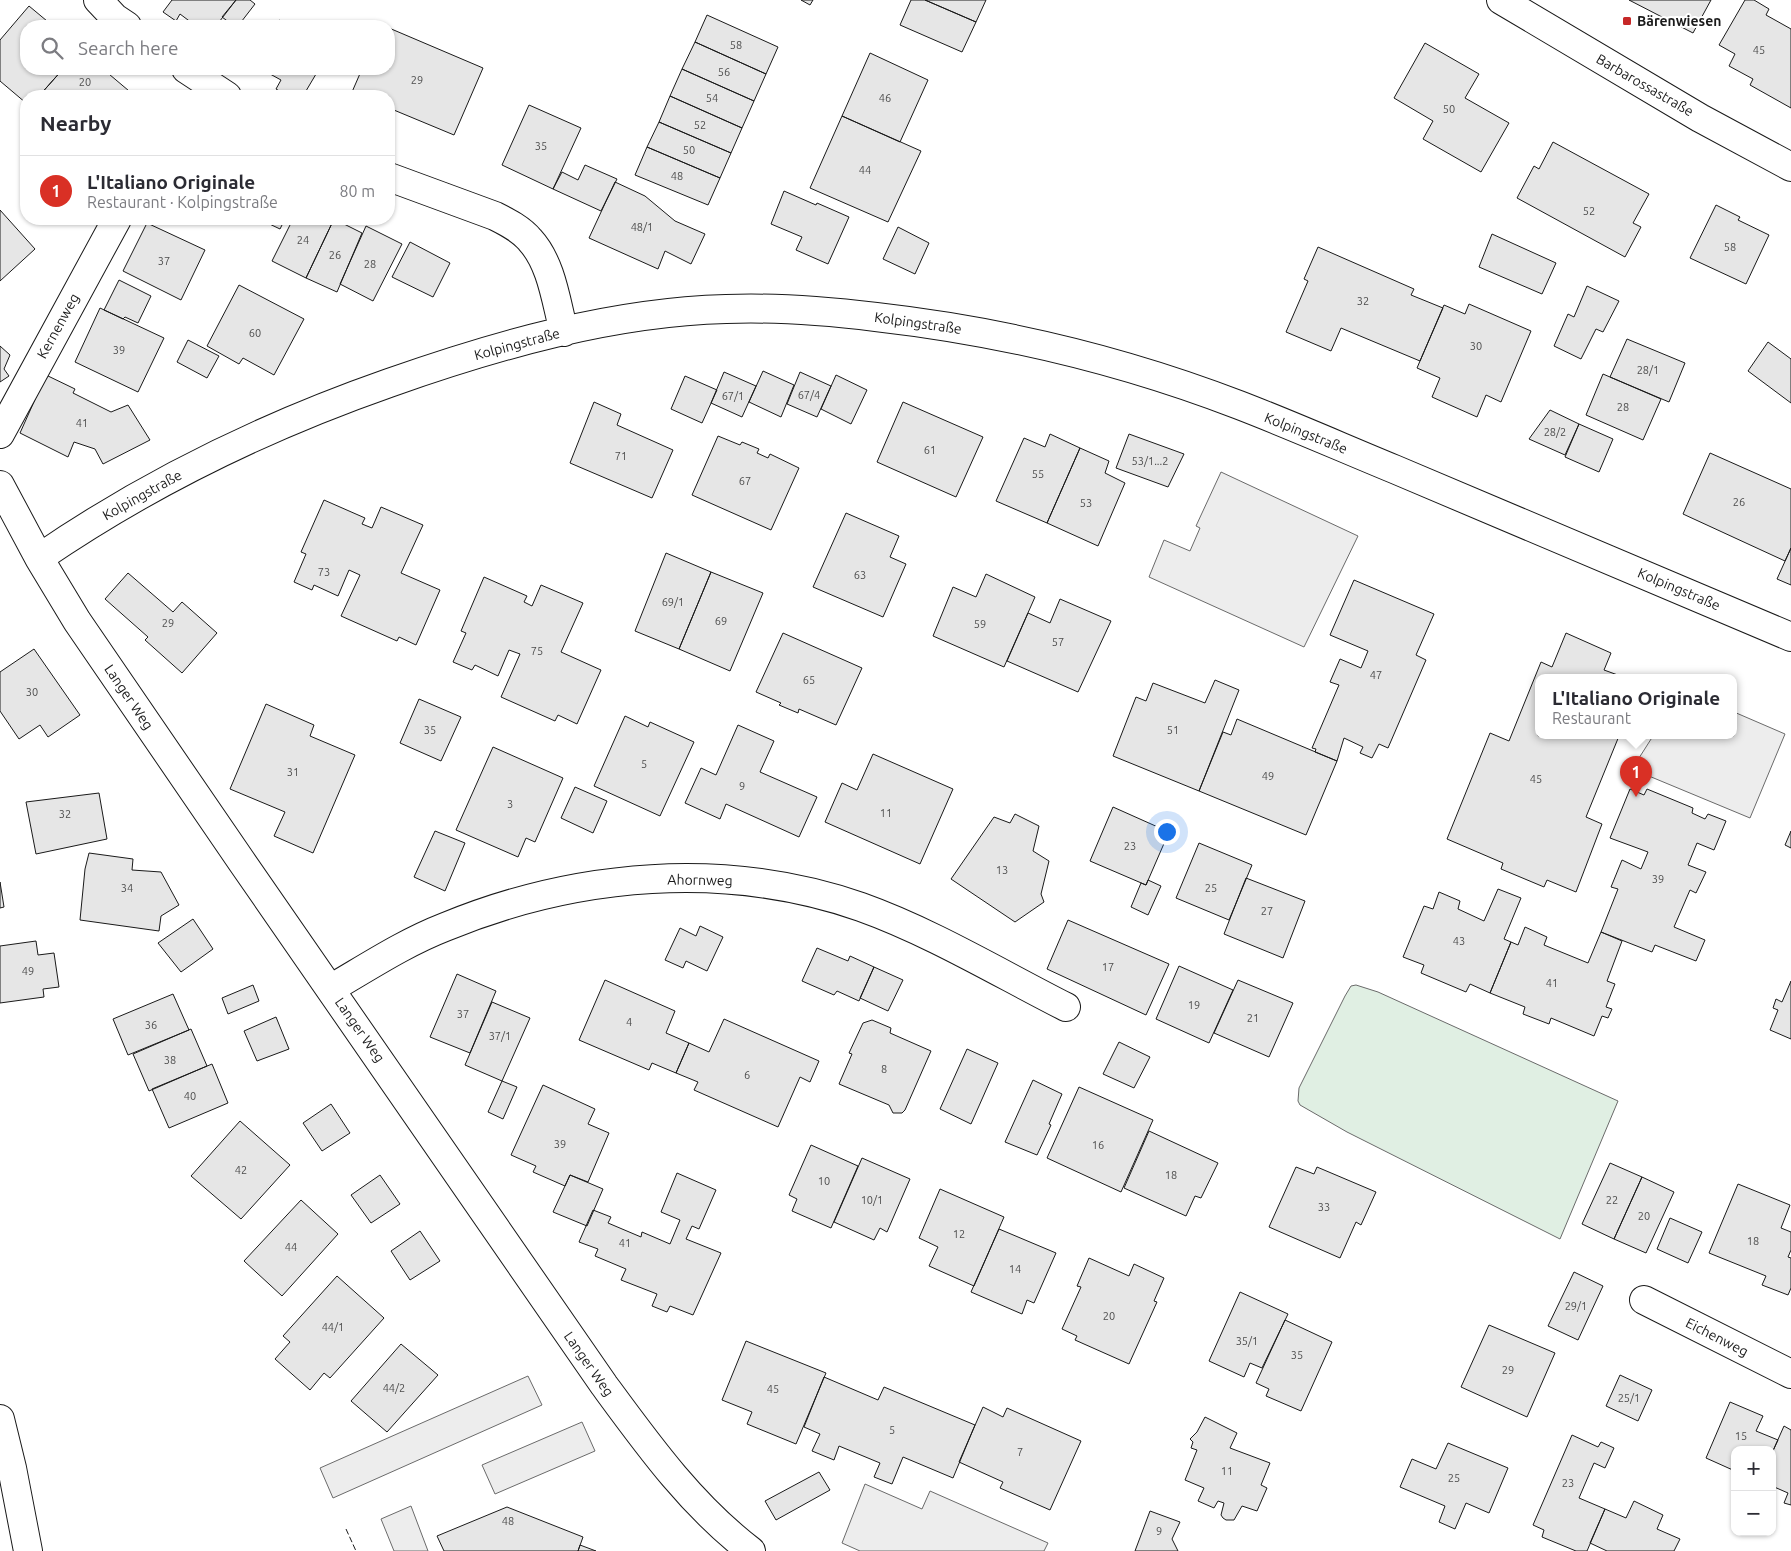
<!DOCTYPE html>
<meta charset="utf-8">
<style>
:root{--surface:#fff;--page:#f2f2f3;--text:#2b2b33;--muted:#7c7c81;--line:#e1e1e2;--accent:#d93025}
body{margin:0;font-family:Ubuntu,sans-serif;background:var(--page);color:var(--text)}
.controls{position:absolute;right:15px;bottom:15px;display:grid;overflow:hidden;border-radius:10px;box-shadow:0 1px 4px #0004}
.controls button{width:45px;height:45px;display:grid;place-items:center;padding:0;border:0;border-bottom:1px solid var(--line);background:var(--surface);color:var(--text);font:25px sans-serif}
.you{position:absolute;left:1166px;top:831px;width:18px;height:18px;margin:-12px;border:4px solid #fff;border-radius:50%;background:#1a73e8;box-shadow:0 0 0 8px #1a73e833}
.badge{display:grid;place-items:center;width:32px;height:32px;border-radius:50%;background:var(--accent);color:#fff;font-size:16px;font-weight:700}
.pin{position:absolute;translate:-50% -41px;filter:drop-shadow(0 1px 2px #0008)}
.pin::after{content:'';position:absolute;top:26px;width:18px;height:15px;background:inherit;clip-path:polygon(0 0,100% 0,50% 100%)}
.popup{position:absolute;left:1535px;top:674px;width:202px;height:65px;box-sizing:border-box;display:grid;place-content:center;border-radius:10px;background:var(--surface);filter:drop-shadow(0 1px 4px #0005);font-size:16px;white-space:nowrap;color:var(--muted)}
.popup b{font-size:19px;color:var(--text)}
.popup::after{content:'';position:absolute;left:50%;top:100%;margin-left:-10px;border:10px solid transparent;border-top-color:var(--surface)}
.list{margin:0;padding:0;list-style:none}
h2{display:flex;justify-content:space-between;align-items:center;height:65px;margin:0;padding:0 20px;font-size:21px}
h2 small{font-size:16px;font-weight:400;color:var(--muted)}
.list li{display:grid;grid-template-columns:32px 1fr auto;gap:15px;align-items:center;box-sizing:border-box;height:70px;padding:0 20px;border-top:1px solid var(--line)}
.list b{display:block;font-size:19px;white-space:nowrap}
.list p{margin:0;font-size:16px;white-space:nowrap;color:var(--muted)}
.list em{font-size:16px;font-style:normal;color:var(--muted)}
.icon{flex:none;width:28px;height:28px;fill:none;stroke:currentColor;stroke-width:2;stroke-linecap:round;stroke-linejoin:round}
.map{position:relative;flex:none;width:1791px;height:1551px;overflow:hidden}
.search{position:absolute;background:var(--surface);box-shadow:0 1px 4px #0004;left:20px;top:20px;width:375px;height:55px;display:flex;align-items:center;gap:12px;box-sizing:border-box;padding:0 18px;border-radius:20px;color:var(--muted);font-size:19px}
.panel{position:absolute;background:var(--surface);box-shadow:0 1px 4px #0004;left:20px;top:90px;width:375px;height:135px;border-radius:20px}
.map>svg:first-child{display:block}
</style>
<div class="map">
<svg width="1791" height="1551" viewBox="0 0 1791 1551">
<rect width="100%" height="100%" fill="#fff"/>
<path fill="#e0efe3" stroke="#6a6a6a" d="M1356,985L1378,992L1618,1101L1560,1239L1347,1132L1300,1105L1298,1101L1299,1088L1345,996L1351,986Z"/>
<path fill="#ededed" stroke="#6a6a6a" d="M1221,472L1358,536L1304,647L1149,577L1164,540L1190,551L1200,528L1196,526Z
M1734,712L1785,734L1750,818L1632,769L1653,736H1734Z
M528,1376L542,1405L333,1498L320,1468Z
M582,1422L595,1451L495,1494L482,1465Z
M865,1484L922,1509L930,1491L1048,1543L1044,1551H860L842,1543Z
M411,1506L428,1551H394L381,1519Z"/>
<path fill="#e6e6e6" stroke="#1a1a1a" d="M172,0H236L216,26H196L180,14L176,21L163,12Z
M236,0H250L255,4L238,26H234L222,17Z
M801,0H813L810,5Z
M911,0H925L976,22L962,52L900,25Z
M925,0H986L976,22Z
M1629,0H1711L1693,33Z
M1745,0H1754L1769,9L1766,15L1791,29V108L1750,85L1753,79L1729,66L1735,54L1719,45Z
M29,6L53,26H26V69H63L39,96H26V103L0,81V40Z
M707,15L778,47L766,74L695,42Z
M279,20L289,26H275Z
M389,28L483,68L454,135L389,108V96H362L352,92L362,69H389Z
M695,42L766,74L754,101L682,69Z
M1425,43L1479,74L1465,98L1509,123L1481,172L1423,139L1433,121L1394,98Z
M870,53L928,80L900,142L842,116Z
M63,69H103L135,96H39Z
M261,69H319L303,96H288L276,89L281,80Z
M682,69L754,101L742,128L670,96Z
M670,96L742,128L731,153L659,122Z
M529,105L581,128L553,189L502,165Z
M842,116L921,151L888,222L810,188Z
M659,122L731,153L720,178L647,147Z
M1553,142L1649,194L1633,223L1641,227L1625,257L1517,198L1534,166L1539,169Z
M647,147L720,178L708,205L635,175Z
M585,165L617,179L601,211L553,189L562,172L578,180Z
M615,182L645,196L675,221L705,234L691,264L665,251L658,269L589,238Z
M784,191L816,205L817,203L849,217L828,264L796,250L802,237L771,224Z
M1716,205L1740,217L1738,220L1769,235L1746,284L1690,258Z
M0,210L35,249L0,281Z
M238,219H252L249,224Z
M259,219H285L280,229Z
M293,219H334L306,278L272,261Z
M334,219L362,233L337,292L306,278Z
M147,223L205,250L181,300L123,271Z
M366,226L402,244L373,301L340,284Z
M898,227L929,243L915,274L883,259Z
M1492,234L1556,263L1542,294L1479,267Z
M410,242L450,263L433,297L392,277Z
M1318,247L1414,289L1411,295L1443,308L1420,361L1341,328L1331,351L1286,332L1308,281L1304,279Z
M119,280L151,296L138,323L125,317L123,319L104,310Z
M239,285L304,319L274,375L243,358L239,364L207,346Z
M1587,286L1619,301L1603,332L1596,329L1581,359L1554,346L1568,314L1574,317Z
M1469,304L1531,331L1501,402L1486,395L1477,417L1432,397L1440,378L1417,368L1444,305L1465,314Z
M100,308L164,338L138,392L75,362Z
M1627,339L1685,363L1669,402L1610,377Z
M188,340L219,356L207,378L177,362Z
M1768,342L1791,359V403L1748,371Z
M0,346L10,355L4,369L9,376L0,382Z
M763,371L794,385L781,417L749,402Z
M724,372L756,386L742,417L711,403Z
M800,372L831,386L817,417L787,404Z
M1603,374L1661,399L1643,440L1586,415Z
M46,375L75,389L73,393L111,412L128,405L150,440L103,464L95,449L74,442L68,457L20,433Z
M836,375L867,390L851,424L821,409Z
M685,376L717,390L702,423L671,409Z
M594,402L621,414L617,425L673,450L652,498L570,463Z
M903,402L983,437L956,497L877,462Z
M1550,410L1579,424L1565,455L1529,439Z
M1579,424L1613,439L1599,472L1565,457Z
M1050,434L1080,448L1047,523L996,501L1024,438L1045,447Z
M1129,434L1184,454L1168,487L1116,468Z
M718,436L740,445L742,442L759,449L757,453L768,458L770,454L799,468L771,530L692,495Z
M1080,448L1109,461L1105,473L1125,483L1098,546L1047,523Z
M1710,453L1791,489V548L1785,561L1683,514Z
M324,500L365,518L362,524L372,528L381,507L423,525L401,573L440,590L416,645L399,637L397,641L341,616L360,575L349,570L338,596L314,585L312,590L294,582L306,554L301,552Z
M846,513L899,536L890,557L906,564L883,617L813,587Z
M1791,548V585L1777,579Z
M666,553L711,572L679,649L635,631Z
M711,572L763,593L730,671L679,649Z
M128,573L173,612L182,602L217,633L182,673L145,640L148,637L105,599Z
M986,574L1035,597L1004,667L933,636L953,587L976,597Z
M484,577L527,596L524,602L532,606L541,585L583,603L561,652L601,670L577,724L558,715L555,721L501,697L520,654L509,650L498,676L475,665L472,670L453,662L466,633L461,631Z
M1354,580L1434,614L1416,655L1426,660L1388,748L1379,744L1372,758L1360,753L1363,747L1344,738L1337,761L1315,752L1316,749L1312,748L1339,685L1330,682L1340,659L1361,668L1368,651L1330,635Z
M1060,599L1111,621L1078,692L1007,661L1028,613L1050,623Z
M783,633L862,668L836,725L799,709L798,713L779,705L781,703L756,692Z
M1566,633L1611,653L1604,670L1626,678H1538V736H1619L1586,817L1602,824L1576,892L1547,880L1544,887L1501,869L1503,863L1447,839L1490,733L1509,741L1541,662L1552,667Z
M34,649L80,715L48,737L40,725L19,739L0,711V672Z
M1215,680L1239,690L1199,791L1113,756L1136,697L1146,701L1153,683L1205,703Z
M419,699L461,717L441,761L400,743Z
M266,704L314,725L310,736L355,755L313,853L274,836L285,812L230,789Z
M625,716L648,727L650,722L694,742L660,816L594,786Z
M1237,719L1337,761L1306,835L1199,791L1223,732L1231,735Z
M738,725L774,741L760,772L817,797L799,837L726,804L720,819L685,803L701,768L716,775Z
M493,747L563,778L535,842L526,838L518,857L456,830Z
M873,754L953,789L920,864L825,822L842,783L857,790Z
M575,787L607,801L593,833L561,818Z
M1630,789L1644,795L1647,789L1693,808L1692,813L1705,819L1708,814L1726,821L1714,850L1697,843L1688,865L1706,872L1696,893L1690,890L1674,927L1705,940L1696,961L1655,945L1652,952L1601,932L1618,889L1611,887L1622,860L1641,869L1648,852L1610,838Z
M99,793L107,839L36,854L26,802Z
M1113,807L1169,832L1146,885L1090,861Z
M1015,814L1039,826L1033,851L1049,861L1041,894L1044,902L1015,922L951,879L994,817L1010,823Z
M435,831L465,843L445,891L414,877Z
M1791,831V848L1785,845Z
M1199,843L1252,865L1229,920L1176,898Z
M89,853L133,859L132,870L161,872L179,905L161,916L159,931L80,920L85,869Z
M1246,878L1305,901L1283,958L1224,934Z
M1148,880L1161,886L1148,915L1131,907L1141,883L1146,885Z
M0,882L4,907L0,908Z
M1498,889L1521,898L1504,939L1511,942L1490,993L1470,984L1466,992L1421,973L1424,965L1403,957L1424,906L1433,909L1439,892L1460,901L1458,909L1484,921Z
M193,919L213,949L181,972L158,943Z
M1068,920L1169,964L1146,1015L1047,969Z
M700,926L723,937L707,971L686,961L683,968L665,960L680,928L696,936Z
M1525,927L1547,937L1544,945L1588,963L1601,932L1622,941L1607,981L1615,984L1606,1007L1612,1009L1608,1018L1602,1016L1594,1036L1551,1018L1549,1024L1523,1014L1525,1007L1490,993L1511,942L1518,945Z
M36,941L38,955L54,953L59,987L43,989L44,997L0,1003V946Z
M817,948L848,961L850,956L874,967L859,1001L837,991L834,995L802,981Z
M1179,966L1233,990L1209,1043L1156,1019Z
M874,967L903,980L888,1011L860,998Z
M457,974L496,991L470,1053L430,1037Z
M605,980L675,1011L666,1033L689,1043L676,1073L652,1063L649,1070L579,1040Z
M1238,980L1293,1003L1269,1057L1214,1033Z
M1791,981V1039L1770,1030L1778,1010L1773,1008L1776,999L1782,1002Z
M253,985L259,1001L228,1014L222,998Z
M173,994L189,1030L128,1055L113,1019Z
M492,1002L530,1018L502,1081L465,1065Z
M276,1017L289,1049L257,1061L244,1031Z
M724,1019L819,1061L810,1082L800,1077L778,1127L694,1090L698,1082L676,1073L689,1043L709,1052Z
M872,1020L891,1028L890,1033L931,1051L905,1110L902,1113H893L889,1105L839,1084L852,1054L849,1053L863,1023Z
M191,1029L207,1066L149,1091L133,1054Z
M1119,1042L1150,1057L1134,1088L1103,1074Z
M967,1049L998,1063L971,1124L940,1109Z
M212,1064L228,1103L169,1128L152,1089Z
M1033,1080L1062,1094L1049,1124L1051,1125L1037,1155L1005,1142Z
M502,1081L517,1087L503,1119L488,1112Z
M543,1085L595,1109L588,1124L609,1133L588,1182L570,1175L565,1186L533,1172L536,1166L511,1155Z
M1079,1087L1153,1120L1121,1192L1047,1158Z
M331,1104L350,1133L322,1151L303,1123Z
M240,1121L290,1165L241,1219L191,1176Z
M1149,1131L1218,1163L1201,1198L1195,1196L1186,1216L1124,1188Z
M811,1145L858,1166L831,1228L792,1211L797,1199L789,1195Z
M862,1158L910,1179L887,1232L880,1228L874,1240L834,1222Z
M1610,1163L1642,1177L1614,1239L1582,1224Z
M1296,1167L1314,1174L1317,1167L1376,1192L1361,1225L1356,1222L1340,1258L1269,1227Z
M677,1173L716,1190L699,1229L692,1226L686,1239L721,1253L693,1315L670,1306L667,1312L652,1306L657,1294L621,1280L626,1269L595,1256L598,1249L579,1242L593,1210L611,1217L608,1223L641,1237L642,1232L670,1244L680,1220L661,1212Z
M380,1175L400,1204L371,1223L351,1195Z
M570,1175L603,1189L587,1226L553,1212Z
M1642,1177L1674,1192L1646,1253L1614,1239Z
M1738,1184L1790,1205L1781,1228L1791,1232V1250L1788,1257L1791,1258V1288L1788,1295L1762,1285L1766,1276L1709,1253Z
M940,1189L1004,1217L974,1286L929,1266L938,1247L919,1238Z
M301,1200L338,1234L282,1296L244,1261Z
M1670,1218L1702,1232L1688,1263L1657,1249Z
M999,1229L1056,1253L1034,1303L1027,1300L1022,1314L971,1292Z
M420,1231L440,1261L410,1280L391,1251Z
M1089,1258L1129,1276L1134,1264L1164,1278L1154,1301L1157,1302L1129,1364L1075,1340L1077,1336L1062,1329L1081,1287L1077,1286Z
M1574,1272L1603,1286L1578,1340L1548,1326Z
M337,1276L384,1318L330,1378L324,1373L310,1390L275,1359L290,1342L283,1336Z
M1240,1292L1288,1314L1262,1368L1250,1363L1244,1377L1209,1361Z
M1285,1320L1332,1342L1301,1411L1266,1396L1269,1389L1256,1383Z
M1489,1325L1555,1353L1527,1417L1461,1387Z
M746,1341L826,1373L796,1444L747,1424L752,1412L722,1400Z
M401,1344L438,1375L387,1432L351,1401Z
M1620,1375L1652,1390L1638,1421L1606,1406Z
M824,1377L878,1400L884,1387L975,1425L953,1478L903,1457L892,1484L874,1477L880,1463L839,1446L834,1460L812,1451L820,1434L804,1427Z
M1730,1402L1763,1416L1756,1431L1778,1440L1772,1453V1450H1735V1471L1706,1458Z
M983,1407L1003,1417L1007,1408L1081,1441L1050,1510L1000,1488L1003,1482L959,1462Z
M1205,1417L1237,1433L1230,1448L1270,1463L1261,1485L1267,1488L1257,1511L1242,1506L1234,1520H1226L1223,1518L1221,1515L1224,1503L1218,1501L1214,1508L1198,1501L1204,1488L1185,1480L1197,1450L1191,1448L1193,1442L1190,1439L1197,1432Z
M1784,1426L1791,1430V1505L1784,1503L1788,1493L1772,1486V1453Z
M1572,1435L1598,1447L1601,1442L1614,1448L1605,1468L1594,1463L1579,1498L1605,1509L1587,1551H1576L1542,1537L1544,1530L1533,1525Z
M1448,1443L1508,1468L1489,1513L1466,1503L1455,1529L1439,1522L1445,1506L1400,1487L1412,1459L1436,1469Z
M819,1472L830,1490L776,1520L765,1501Z
M1634,1501L1663,1515L1657,1529L1680,1539L1674,1551H1607L1590,1543L1605,1509L1626,1518Z
M507,1507L583,1537L578,1551H444L437,1536Z
M1150,1511L1180,1522L1172,1539L1178,1551H1135Z
M580,1545L596,1551H578Z"/>
<g fill="none" stroke-linecap="round" stroke-linejoin="round">
<defs>
<path id="minor" d="M98,0L115,18L127,26
M1501,0L1700,118L1791,167
M186,69L227,96
M389,177L495,216C507,222 521,229 530,240C552,264 556,302 564,332
M0,434L117,219
M0,485L39,558L77,621L242,862L604,1385C648,1445 691,1505 751,1551
M39,558C147,484 266,426 389,383C497,345 612,312 726,309C776,307 826,311 876,317C999,331 1122,360 1239,405C1291,425 1343,448 1394,469C1527,524 1659,581 1791,637
M330,989C368,967 404,943 445,927C576,873 726,860 861,907C931,932 999,973 1066,1007
M1644,1300L1791,1374
M0,1419L12,1468L28,1551"/>
</defs>
<use href="#minor" stroke="#1a1a1a" stroke-width="30"/>
<use href="#minor" stroke="#fff" stroke-width="28"/>
<path stroke="#1a1a1a" stroke-width="1" stroke-dasharray="6 2.5" stroke-linecap="butt" d="M346,1529L356,1551"/>
</g>
<rect fill="#c62828" stroke="#fff" stroke-width="2" x="1622" y="16" width="10" height="10" rx="2.5"/>
<g text-anchor="middle" dominant-baseline="central" stroke-width="4" stroke-linejoin="round" paint-order="stroke">
<g font-size="11" fill="#4d4d4d">
<text x="736" y="45">58</text>
<text x="1759" y="50">45</text>
<text x="724" y="72">56</text>
<text x="417" y="80">29</text>
<text x="85" y="82">20</text>
<text x="712" y="98">54</text>
<text x="885" y="98">46</text>
<text x="1449" y="109">50</text>
<text x="700" y="125">52</text>
<text x="541" y="146">35</text>
<text x="689" y="150">50</text>
<text x="865" y="170">44</text>
<text x="677" y="176">48</text>
<text x="1589" y="211">52</text>
<text x="642" y="227">48/1</text>
<text x="303" y="240">24</text>
<text x="1730" y="247">58</text>
<text x="335" y="255">26</text>
<text x="164" y="261">37</text>
<text x="370" y="264">28</text>
<text x="1363" y="301">32</text>
<text x="255" y="333">60</text>
<text x="1476" y="346">30</text>
<text x="119" y="350">39</text>
<text x="1648" y="370">28/1</text>
<text x="809" y="395">67/4</text>
<text x="733" y="396">67/1</text>
<text x="1623" y="407">28</text>
<text x="82" y="423">41</text>
<text x="1555" y="432">28/2</text>
<text x="930" y="450">61</text>
<text x="621" y="456">71</text>
<text x="1150" y="461">53/1...2</text>
<text x="1038" y="474">55</text>
<text x="745" y="481">67</text>
<text x="1739" y="502">26</text>
<text x="1086" y="503">53</text>
<text x="324" y="572">73</text>
<text x="860" y="575">63</text>
<text x="673" y="602">69/1</text>
<text x="721" y="621">69</text>
<text x="168" y="623">29</text>
<text x="980" y="624">59</text>
<text x="1058" y="642">57</text>
<text x="537" y="651">75</text>
<text x="1376" y="675">47</text>
<text x="809" y="680">65</text>
<text x="32" y="692">30</text>
<text x="430" y="730">35</text>
<text x="1173" y="730">51</text>
<text x="644" y="764">5</text>
<text x="293" y="772">31</text>
<text x="1268" y="776">49</text>
<text x="1536" y="779">45</text>
<text x="742" y="786">9</text>
<text x="510" y="804">3</text>
<text x="886" y="813">11</text>
<text x="65" y="814">32</text>
<text x="1130" y="846">23</text>
<text x="1002" y="870">13</text>
<text x="1658" y="879">39</text>
<text x="127" y="888">34</text>
<text x="1211" y="888">25</text>
<text x="1267" y="911">27</text>
<text x="1459" y="941">43</text>
<text x="1108" y="967">17</text>
<text x="28" y="971">49</text>
<text x="1552" y="983">41</text>
<text x="1194" y="1005">19</text>
<text x="463" y="1014">37</text>
<text x="1253" y="1018">21</text>
<text x="629" y="1022">4</text>
<text x="151" y="1025">36</text>
<text x="500" y="1036">37/1</text>
<text x="170" y="1060">38</text>
<text x="884" y="1069">8</text>
<text x="747" y="1075">6</text>
<text x="190" y="1096">40</text>
<text x="560" y="1144">39</text>
<text x="1098" y="1145">16</text>
<text x="241" y="1170">42</text>
<text x="1171" y="1175">18</text>
<text x="824" y="1181">10</text>
<text x="872" y="1200">10/1</text>
<text x="1612" y="1200">22</text>
<text x="1324" y="1207">33</text>
<text x="1644" y="1216">20</text>
<text x="959" y="1234">12</text>
<text x="1753" y="1241">18</text>
<text x="625" y="1243">41</text>
<text x="291" y="1247">44</text>
<text x="1015" y="1269">14</text>
<text x="1576" y="1306">29/1</text>
<text x="1109" y="1316">20</text>
<text x="333" y="1327">44/1</text>
<text x="1247" y="1341">35/1</text>
<text x="1297" y="1355">35</text>
<text x="1508" y="1370">29</text>
<text x="394" y="1388">44/2</text>
<text x="773" y="1389">45</text>
<text x="1629" y="1398">25/1</text>
<text x="892" y="1430">5</text>
<text x="1741" y="1436">15</text>
<text x="1020" y="1452">7</text>
<text x="1227" y="1471">11</text>
<text x="1454" y="1478">25</text>
<text x="1568" y="1483">23</text>
<text x="508" y="1521">48</text>
<text x="1159" y="1531">9</text>
</g>
<g font-size="14" font-weight="bold" fill="#1a1a1a" stroke="#fff" text-anchor="start">
<text x="1637" y="21">Bärenwiesen</text>
</g>
<g font-size="14" fill="#1a1a1a" stroke="#fff">
<text transform="translate(1645 85) rotate(30)">Barbarossastraße</text>
<text transform="translate(918 323) rotate(8)">Kolpingstraße</text>
<text transform="translate(58 326) rotate(-61)">Kernenweg</text>
<text transform="translate(517 344) rotate(-15)">Kolpingstraße</text>
<text transform="translate(1306 433) rotate(22)">Kolpingstraße</text>
<text transform="translate(142 495) rotate(-29)">Kolpingstraße</text>
<text transform="translate(1679 589) rotate(23)">Kolpingstraße</text>
<text transform="translate(129 697) rotate(56)">Langer Weg</text>
<text transform="translate(700 880) rotate(1)">Ahornweg</text>
<text transform="translate(360 1030) rotate(55)">Langer Weg</text>
<text transform="translate(1717 1337) rotate(27)">Eichenweg</text>
<text transform="translate(589 1364) rotate(55)">Langer Weg</text>
</g>
</g>
</svg>
<div class="controls">
<button>+</button>
<button>−</button>
</div>
<div class="you"></div>
<div class="pin badge" style="left:1636px;top:797px">1</div>
<div class="popup"><b>L'Italiano Originale</b>Restaurant</div>
<div class="search"><svg class="icon" aria-label="search" viewBox="0 0 24 24"><circle cx="10" cy="10" r="6"/><path d="M15 15l6 6"/></svg>Search here</div>
<section class="panel">
<h2>Nearby<small></small></h2>
<ul class="list">
<li><span class="badge">1</span><div><b>L'Italiano Originale</b><p>Restaurant · Kolpingstraße</p></div><em>80 m</em></li>
</ul>
</section>
</div>
